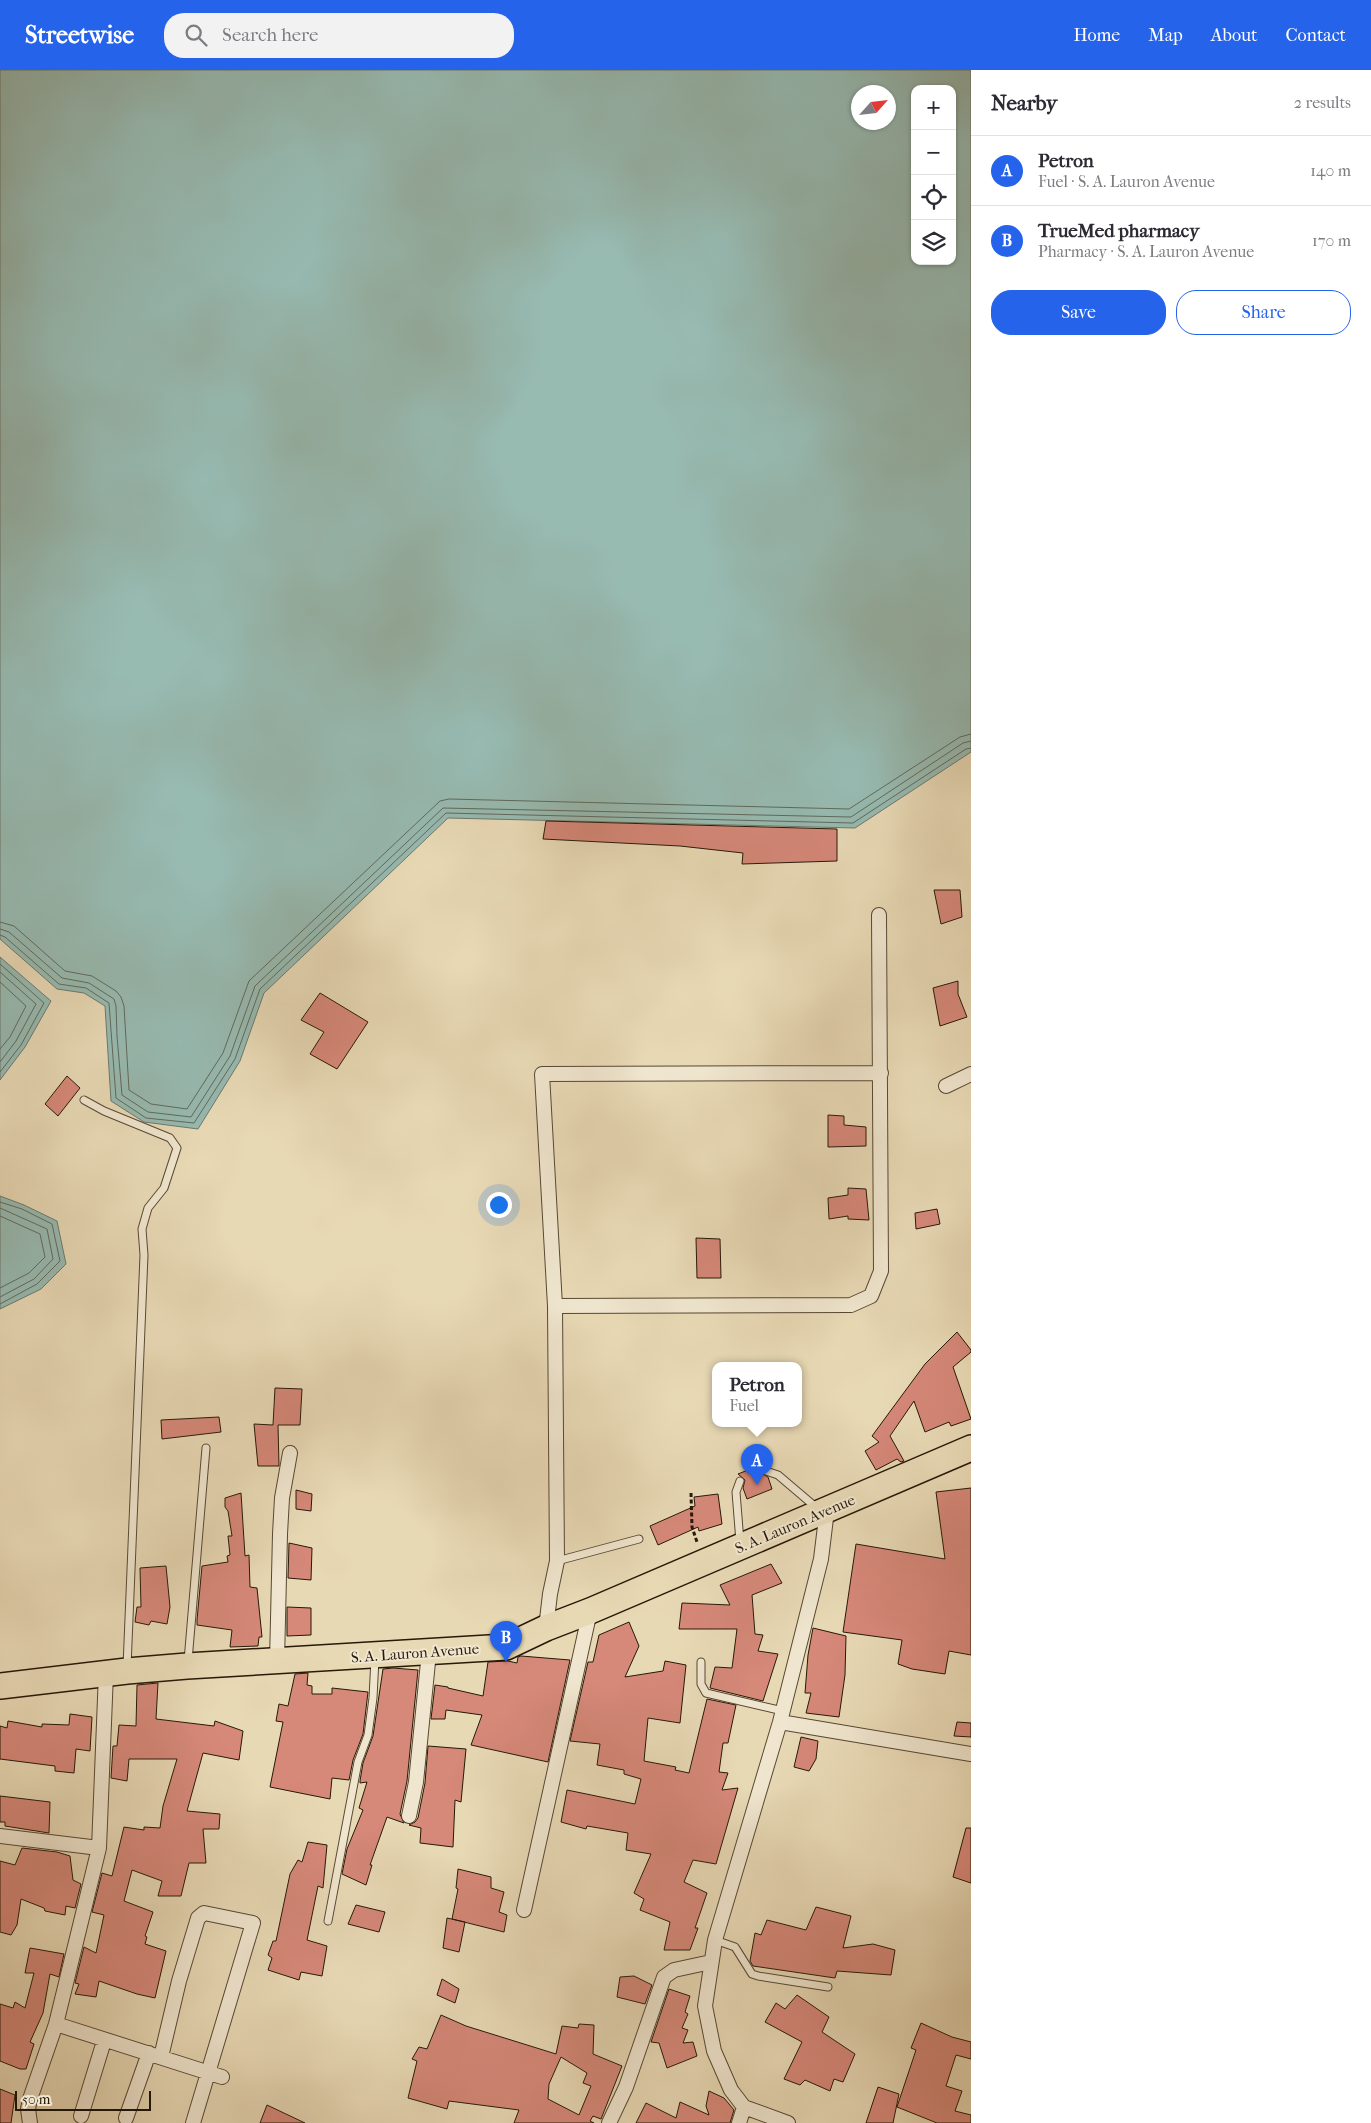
<!DOCTYPE html>
<meta charset="utf-8">
<style>
:root{--surface:#fff;--page:#f2f2f3;--text:#2b2b33;--muted:#7c7c81;--line:#e1e1e2;--accent:#2563eb}
body{margin:0;font-family:"IM FELL French Canon",serif;background:var(--page);color:var(--text)}
.controls{position:absolute;right:15px;top:15px;display:grid;overflow:hidden;border-radius:10px;box-shadow:0 1px 4px #0004}
.controls button{width:45px;height:45px;display:grid;place-items:center;padding:0;border:0;border-bottom:1px solid var(--line);background:var(--surface);color:var(--text);font:25px sans-serif}
.compass{position:absolute;left:851px;top:15px;width:45px;height:45px;border-radius:50%;background:var(--surface);box-shadow:0 1px 4px #0004;rotate:63deg}
.scale{position:absolute;left:15px;bottom:12px;width:136px;box-sizing:border-box;padding-left:5px;border:2px solid #271808;border-top:0;font-size:14px;line-height:18px;white-space:nowrap;color:#271808;-webkit-text-stroke:4px #f0e6cf;paint-order:stroke}
.you{position:absolute;left:498px;top:1134px;width:18px;height:18px;margin:-12px;border:4px solid #fff;border-radius:50%;background:#1a73e8;box-shadow:0 0 0 8px #1a73e833}
.badge{display:grid;place-items:center;width:32px;height:32px;border-radius:50%;background:var(--accent);color:#fff;font-size:16px;font-weight:700}
.pin{position:absolute;translate:-50% -41px;filter:drop-shadow(0 1px 2px #0008)}
.pin::after{content:'';position:absolute;top:26px;width:18px;height:15px;background:inherit;clip-path:polygon(0 0,100% 0,50% 100%)}
.popup{position:absolute;left:712px;top:1292px;width:90px;height:65px;box-sizing:border-box;display:grid;place-content:center;border-radius:10px;background:var(--surface);filter:drop-shadow(0 1px 4px #0005);font-size:16px;white-space:nowrap;color:var(--muted)}
.popup b{font-size:19px;color:var(--text)}
.popup::after{content:'';position:absolute;left:50%;top:100%;margin-left:-10px;border:10px solid transparent;border-top-color:var(--surface)}
.list{margin:0;padding:0;list-style:none}
h2{display:flex;justify-content:space-between;align-items:center;height:65px;margin:0;padding:0 20px;font-size:21px}
h2 small{font-size:16px;font-weight:400;color:var(--muted)}
.list li{display:grid;grid-template-columns:32px 1fr auto;gap:15px;align-items:center;box-sizing:border-box;height:70px;padding:0 20px;border-top:1px solid var(--line)}
.list b{display:block;font-size:19px;white-space:nowrap}
.list p{margin:0;font-size:16px;white-space:nowrap;color:var(--muted)}
.list em{font-size:16px;font-style:normal;color:var(--muted)}
.actions{display:flex;gap:10px;padding:15px 20px}
.actions a{flex:1;padding:11px 0;border:1px solid var(--accent);border-radius:20px;text-align:center;font-size:18px;color:var(--accent)}
.actions .main{background:var(--accent);color:#fff}
.icon{flex:none;width:28px;height:28px;fill:none;stroke:currentColor;stroke-width:2;stroke-linecap:round;stroke-linejoin:round}
.map{position:relative;flex:none;width:971px;height:2053px;overflow:hidden}
header{display:flex;align-items:center;gap:30px;box-sizing:border-box;height:70px;padding:0 25px;background:var(--accent);color:#fff}
header strong{font-size:24px}
nav{display:flex;gap:28px;margin-inline-start:auto;font-size:18px}
.search{width:350px;height:45px;background:var(--page);display:flex;align-items:center;gap:12px;box-sizing:border-box;padding:0 18px;border-radius:20px;color:var(--muted);font-size:19px}
main{display:flex}
aside{flex:1;background:var(--surface)}
.map>svg:first-child{display:block}
</style>
<header>
<strong>Streetwise</strong>
<div class="search"><svg class="icon" aria-label="search" viewBox="0 0 24 24"><circle cx="10" cy="10" r="6"/><path d="M15 15l6 6"/></svg>Search here</div>
<nav><a>Home</a><a>Map</a><a>About</a><a>Contact</a></nav>
</header>
<main>
<div class="map">
<svg width="971" height="2053" viewBox="0 0 971 2053">
<rect width="100%" height="100%" fill="#e8d9b5"/>
<filter id="stains"><feTurbulence type="fractalNoise" baseFrequency=".004" numOctaves="4"/><feColorMatrix values="0 0 0 0 .2 0 0 0 0 .09 0 0 0 0 .02 0 0 0 .5 -.17"/></filter>
<radialGradient id="worn" r=".72"><stop offset=".6" stop-color="#630" stop-opacity="0"/><stop offset="1" stop-color="#630" stop-opacity=".3"/></radialGradient>
<path fill="#97bab1" stroke="#6a796d" fill-rule="evenodd" d="M0,0H971V682L855,758L448,748L264,923L240,991L198,1059L144,1052L111,1031L105,936L84,923L57,919L0,869ZM915,19H952V191H915ZM858,22H888V52H858Z
M0,887L51,931L25,977L0,1010Z
M0,1126L24,1135L57,1151L66,1194L41,1219L0,1239Z"/>
<g fill="none" stroke-linecap="round" stroke-linejoin="round">
<path stroke="#5f695c" stroke-width="1" d="M0,852L14,856L65,901L92,906L116,921L121,927L124,936L129,1020L151,1034L187,1039L223,983L249,911L440,731L449,729L849,739L960,667L971,664
M0,859L9,862L62,908L89,913L114,929L116,936L117,966L122,1025L148,1042L191,1047L230,986L255,916L443,738L851,747L963,673L971,671
M0,865L5,867L59,914L86,918L109,933L116,1028L146,1048L194,1053L235,989L260,919L446,743L853,753L966,679L971,678
M0,894L44,933L21,975L0,1002
M0,902L36,934L16,971L0,992
M0,912L26,936L10,967L0,979
M0,1132L22,1139L52,1154L60,1191L37,1214L0,1234
M0,1138L47,1159L53,1189L34,1209L0,1227
M0,1146L40,1164L45,1187L29,1203L0,1218"/>
</g>
<path fill="#d68879" stroke="#271808" fill-rule="evenodd" d="M546,751L837,759V791L742,794L743,783L680,776L543,769Z
M934,820H960L962,847L941,854Z
M958,911V924L967,947L940,956L933,918Z
M320,923L368,952L337,999L310,984L324,962L301,950Z
M67,1006L80,1018L58,1046L45,1034Z
M828,1045L844,1046V1055L866,1057V1076L828,1077Z
M848,1118L866,1119L869,1150L848,1149V1146L829,1149L828,1128L848,1125Z
M937,1139L940,1154L916,1159L915,1143Z
M696,1168L720,1169L721,1208H697Z
M957,1262L971,1280V1282L953,1297L971,1349L951,1356L949,1352L925,1362L914,1331L890,1366L904,1391L901,1392L897,1389L876,1400L865,1381L879,1372L872,1366L925,1294Z
M275,1318L302,1319L300,1355H278L279,1396H258L254,1354L273,1355Z
M219,1347L221,1362L162,1369L161,1350Z
M763,1394L761,1403L768,1407L772,1419L747,1429L743,1418L745,1410L738,1404Z
M971,1418V1585L949,1581L945,1604L912,1599L898,1594L902,1570L843,1562L856,1474L945,1489L936,1422Z
M296,1420L312,1424L311,1441L296,1439Z
M241,1423L245,1486L249,1485L250,1517L257,1518L262,1567H259L258,1576L230,1577L232,1560L197,1555V1550L202,1496L228,1492L227,1486L230,1485L228,1466H232L228,1441L225,1437V1428Z
M718,1424L722,1454L699,1461L698,1457L658,1475L650,1456L695,1436L694,1427Z
M289,1473L312,1478L311,1510L288,1508Z
M771,1494L782,1513L752,1525L755,1564L763,1565L758,1581L778,1584L763,1631L710,1618L715,1597L732,1598L737,1559H679L682,1533L730,1535L720,1515Z
M166,1496L170,1537L167,1554L151,1551L149,1555L135,1552L137,1537H141L140,1498Z
M287,1537L311,1538V1565L287,1566Z
M629,1552L639,1576L625,1607L663,1601L665,1591L686,1595L680,1653L648,1648L644,1691L676,1697L675,1700L689,1703L707,1629L736,1635L728,1673H723L719,1702L728,1703L722,1720L738,1718L716,1794L693,1790L684,1812L707,1823L695,1858H698L690,1880H664L670,1852L640,1840L644,1829L634,1823L651,1784L626,1780L628,1763L587,1756L586,1759L561,1752L567,1720L635,1734L641,1709L624,1704V1700L597,1695L600,1674L570,1671L588,1592H593L599,1565Z
M813,1558L846,1566L845,1605L839,1647L806,1643L811,1623H805L808,1585Z
M521,1586L570,1590L548,1692L471,1675L482,1645L446,1640L445,1649H431L435,1615L448,1617V1618L483,1626L488,1592L508,1591L517,1593L518,1587Z
M393,1598L418,1600L407,1711L400,1744L404,1753L387,1747L370,1795H372L366,1815L342,1804L347,1779L363,1740L359,1738L367,1712L360,1713V1711L363,1693L373,1666L383,1599Z
M308,1603L307,1615L312,1616V1624H332V1618L368,1622L363,1664L353,1690L349,1710L332,1708L330,1729L270,1717L283,1652L276,1651L279,1634L288,1636L295,1604Z
M158,1613L156,1649L214,1656L215,1651L243,1661L239,1690L203,1683L187,1741L220,1744L219,1759H203L206,1793H189L181,1826H158L162,1811L132,1800L124,1831L153,1842L145,1866L147,1867L145,1874L166,1881L155,1928L137,1924L99,1911L96,1927L75,1924L79,1914L75,1913L84,1877L96,1883L104,1845L92,1842L102,1803L112,1806L124,1757L144,1760V1757L160,1758L163,1736L177,1689H129L127,1711L111,1708L113,1676H117L119,1655L136,1656L137,1615Z
M70,1644L92,1647L90,1681L76,1679L74,1703L55,1701V1696L0,1689V1656L7,1658L8,1651L42,1657V1654L69,1655Z
M957,1652L971,1653V1667L954,1666Z
M801,1667L818,1671L816,1689L809,1701L794,1697Z
M428,1676L466,1679L461,1732L455,1730L453,1777L420,1773L421,1758L409,1755L415,1752L418,1748L425,1713Z
M0,1726L50,1732L49,1763L5,1756V1752H0Z
M966,1758H971V1813L953,1807Z
M308,1772L327,1775L323,1818L318,1816L307,1870L327,1876L322,1906L301,1902L299,1910L268,1900L272,1888L268,1885L273,1871H276L290,1804L298,1790L302,1792Z
M22,1778L57,1782L70,1786L73,1810L81,1814L75,1838L66,1836L65,1845L45,1841L44,1838L21,1829L17,1855L11,1865L0,1862V1791L15,1795Z
M458,1799L491,1807V1818L504,1822L499,1842L507,1845L504,1862L452,1849L458,1819L456,1818Z
M356,1835L385,1842L379,1862L348,1854Z
M816,1837L851,1846L843,1878L873,1874L895,1880L891,1905L837,1901L835,1908L753,1896L750,1891L755,1863L761,1865L767,1850L806,1860Z
M447,1848L465,1852L459,1882L443,1878Z
M30,1878L64,1884L59,1907L50,1904L43,1943L30,1972L34,1974L26,1999H20L0,1991V1934L13,1938L15,1932L25,1938L34,1903H25Z
M634,1906L652,1915L645,1934L617,1927L620,1907Z
M442,1909L459,1919L455,1933L437,1925Z
M669,1919L690,1926L685,1942L688,1944L682,1958L688,1960L683,1973L693,1972L697,1986L667,1998L659,1973L651,1972Z
M797,1925L829,1947L822,1962L855,1984L843,2012L834,2009L830,2021L805,2010L800,2015L784,2009L802,1972L765,1952L776,1933L785,1939Z
M441,1945L466,1956L556,1984L562,1956L578,1958L579,1954L594,1955L593,1984L622,1996L601,2049L593,2046L590,2051L594,2053H514L519,2040L449,2031L447,2039L408,2028L417,1991L412,1989L419,1977L427,1979ZM561,1987L587,2003L583,2013L591,2016L579,2045L548,2029L549,2014Z
M921,1953L952,1967L971,1972V1989L956,1985L946,2016L962,2021L955,2041L971,2045V2053H937L897,2037L916,1980L911,1978Z
M878,2017L899,2024L893,2053H866Z
M0,2019L15,2025L11,2053H0Z
M709,2021L724,2028L734,2040L730,2053H636L646,2033L676,2048L680,2032L709,2045L706,2036Z
M267,2035L305,2053H260Z"/>
<g fill="none" stroke-linecap="round" stroke-linejoin="round">
<defs>
<path id="lane" d="M84,1030L104,1041L170,1068L177,1078L164,1118L148,1138L142,1159L144,1185L127,1597
M766,1401L778,1405L818,1439
M740,1472L736,1422L740,1411
M557,1491L639,1469
M188,1591L206,1378
M701,1592V1614L706,1623L783,1641
M328,1851L358,1692L368,1665L373,1628L375,1588
M715,1870L735,1877L752,1904L758,1906L828,1917"/>
<path id="street" d="M946,1016L971,1004
M555,1236L851,1235L871,1226L881,1201L879,845
M546,1558L550,1524L557,1491L555,1236L542,1004L881,1003
M277,1591L280,1464L282,1428L290,1383
M780,1652L971,1684
M409,1746L416,1712L429,1582
M0,1766L99,1778
M524,1840L590,1541
M56,1954L222,2007
M161,1987L179,1911L198,1848L204,1843L253,1853L193,2053
M81,2046L104,1971
M126,2048L149,1983
M30,2053L28,2039L30,2029L56,1954L99,1778L106,1603
M609,2053L626,2017L664,1907L674,1900L711,1892
M739,2053L744,2037
M788,2053L744,2037L731,2020L714,1981L705,1936L715,1870L780,1652L821,1489L827,1440"/>
<path id="highway" d="M0,1616L127,1601L187,1596L506,1577L546,1558L590,1541L971,1378"/>
</defs>
<use href="#lane" stroke="#574833" stroke-width="9"/>
<use href="#street" stroke="#574833" stroke-width="16"/>
<use href="#highway" stroke="#271808" stroke-width="28"/>
<path stroke="#271808" stroke-width="3" stroke-dasharray="4 2.5" stroke-linecap="butt" d="M691,1423L692,1457L697,1472"/>
<use href="#lane" stroke="#f0e6cf" stroke-width="7"/>
<use href="#street" stroke="#f0e6cf" stroke-width="14"/>
<use href="#highway" stroke="#e8d9b5" stroke-width="25"/>
</g>
<g text-anchor="middle" dominant-baseline="central" stroke-width="4" stroke-linejoin="round" paint-order="stroke">
<g font-size="15" fill="#271808" stroke="#f0e6cf">
<text transform="translate(795 1454) rotate(-23)">S. A. Lauron Avenue</text>
<text transform="translate(415 1583) rotate(-4)">S. A. Lauron Avenue</text>
</g>
</g>
<rect width="100%" height="100%" filter="url(#stains)"/>
<rect width="100%" height="100%" fill="url(#worn)"/>
</svg>
<div class="controls">
<button>+</button>
<button>−</button>
<button><svg class="icon" aria-label="locate" viewBox="0 0 24 24"><circle cx="12" cy="12" r="6"/><path d="M12 2v4M12 18v4M2 12h4M18 12h4"/></svg></button>
<button><svg class="icon" aria-label="layers" viewBox="0 0 24 24"><path d="M12 4l9 5-9 5-9-5zM3 14l9 5 9-5"/></svg></button>
</div>
<svg class="compass" viewBox="-18 -18 36 36"><path d="M0-13l5 13h-10z" fill="#e53935"/><path d="M0 13l5-13h-10z" fill="#7c7c81"/></svg>
<div class="scale">50 m</div>
<div class="you"></div>
<div class="pin badge" style="left:757px;top:1415px">A</div>
<div class="popup"><b>Petron</b>Fuel</div>
<div class="pin badge" style="left:506px;top:1592px">B</div>
</div>
<aside>
<h2>Nearby<small>2 results</small></h2>
<ul class="list">
<li><span class="badge">A</span><div><b>Petron</b><p>Fuel · S. A. Lauron Avenue</p></div><em>140 m</em></li>
<li><span class="badge">B</span><div><b>TrueMed pharmacy</b><p>Pharmacy · S. A. Lauron Avenue</p></div><em>170 m</em></li>
</ul>
<div class="actions"><a class="main">Save</a><a>Share</a></div>
</aside>
</main>
